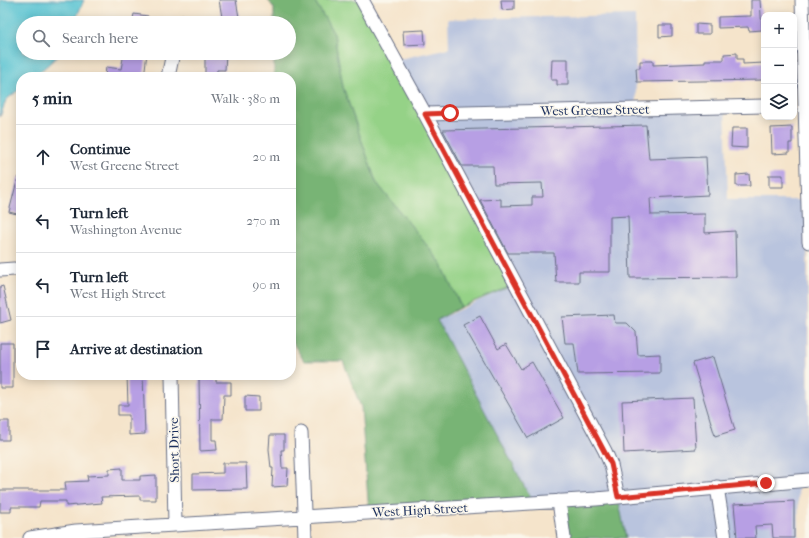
<!DOCTYPE html>
<meta charset="utf-8">
<style>
:root{--surface:#fff;--page:#f6f6f7;--text:#1f2937;--muted:#747a83;--line:#e0e1e3}
body{margin:0;font-family:"IM FELL French Canon",serif;background:var(--page);color:var(--text)}
.controls{position:absolute;right:12px;top:12px;display:grid;overflow:hidden;border-radius:8px;box-shadow:0 2px 10px #0003}
.controls button{width:36px;height:36px;display:grid;place-items:center;padding:0;border:0;border-bottom:1px solid var(--line);background:var(--surface);color:var(--text);font:20px sans-serif}
.stop{position:absolute;width:12px;height:12px;margin:-9px;border:3px solid #d93025;border-radius:50%;background:#fff}
.stop.end{background:#d93025;border-color:#fff;box-shadow:0 1px 4px #0008}
.list{margin:0;padding:0;list-style:none}
h2{display:flex;justify-content:space-between;align-items:center;height:52px;margin:0;padding:0 16px;font-size:17px}
h2 small{font-size:13px;font-weight:400;color:var(--muted)}
.list li{display:grid;grid-template-columns:26px 1fr auto;gap:12px;align-items:center;box-sizing:border-box;height:64px;padding:0 16px;border-top:1px solid var(--line)}
.list b{display:block;font-size:15px;white-space:nowrap}
.list p{margin:0;font-size:13px;white-space:nowrap;color:var(--muted)}
.list em{font-size:13px;font-style:normal;color:var(--muted)}
.icon{flex:none;width:22px;height:22px;fill:none;stroke:currentColor;stroke-width:2;stroke-linecap:round;stroke-linejoin:round}
.map{position:relative;flex:none;width:809px;height:538px;overflow:hidden}
.search{position:absolute;background:var(--surface);box-shadow:0 2px 10px #0003;left:16px;top:16px;width:280px;height:44px;display:flex;align-items:center;gap:10px;box-sizing:border-box;padding:0 14px;border-radius:22px;color:var(--muted);font-size:15px}
.panel{position:absolute;background:var(--surface);box-shadow:0 2px 10px #0003;left:16px;top:72px;width:280px;height:308px;border-radius:16px}
.map>svg:first-child{display:block}
</style>
<div class="map">
<svg width="809" height="538" viewBox="0 0 809 538">
<rect width="100%" height="100%" fill="#fbf7ec"/>
<filter id="ink" filterUnits="userSpaceOnUse"><feTurbulence type="fractalNoise" baseFrequency=".025" numOctaves="2"/><feDisplacementMap in="SourceGraphic" scale="8" xChannelSelector="R" yChannelSelector="G"/><feConvolveMatrix kernelMatrix="1 2 1 2 8 2 1 2 1" color-interpolation-filters="sRGB"/></filter>
<filter id="wash" filterUnits="userSpaceOnUse"><feTurbulence type="fractalNoise" baseFrequency=".012" numOctaves="4" result="noise"/><feDisplacementMap in="SourceGraphic" scale="16" xChannelSelector="R" yChannelSelector="G"/><feGaussianBlur stdDeviation="0.9" result="paint"/><feColorMatrix in="noise" values="0 0 0 0 0 0 0 0 0 0 0 0 0 0 0 0 0 1.4 0 .05"/><feComposite in="paint" operator="in"/></filter>
<g filter="url(#wash)">
<rect width="100%" height="100%" fill="#f5e4cb"/>
<path fill="#b9c4de" d="M635,15L636,109L725,107L728,200H807L809,480L798,481L799,538H626L618,497L533,503L437,320L515,284L395,60L449,48L448,19Z"/>
<path fill="#95d287" stroke="#588072" d="M314,0H362L516,284L461,307L441,263L376,182L343,87L334,34Z"/>
<path fill="#78b474" stroke="#4a7269" d="M268,0H314L334,34L343,87L376,182L441,263L461,307L437,320L533,503L369,513L361,407L343,361H304L291,340V77H274V53H289V23H274V8Z
M618,497L626,538H564L559,501Z"/>
<path fill="#58c3d2" stroke="#3a7998" d="M0,0H84L74,23H23V53H61L34,77H21V88L6,100L0,117Z"/>
<g id="blocks">
<path fill="#b79fe4" d="M219,0H236L240,23H223Z
M501,0H514V9L502,10Z
M751,0H760L762,30L749,31L748,27L718,28V17L751,16Z
M134,14L148,16L147,23H132Z
M696,24L710,25V34H696Z
M659,25H672V36L659,37Z
M424,30L425,44L404,45L403,31Z
M124,53H147L144,77H105L106,67L121,69Z
M211,53H226L225,70H217L216,77H205V55H211Z
M737,53V59H743V64L764,63V80L637,82L636,68H640V61H653V65L705,63V60H724V54Z
M552,59H568V85H557V80H551Z
M646,125L649,159L706,157L708,195L650,198L651,215L705,214V233L735,231L736,277L630,278L628,216L610,217V272H579V282H556L554,253H508L480,200L501,199V206L532,205V197H543L542,183L494,184L493,166H462L443,130Z
M792,127V143H789V153L772,154L771,128Z
M732,128H747V148L731,147Z
M749,174L750,186H736V175Z
M769,175H783V187H769Z
M18,177L21,178V215L9,212Z
M3,286L11,320L0,323V287Z
M614,315L615,323H627L636,332L638,355L660,354V373L578,374L574,343H565L562,317Z
M480,316L498,349L506,344L521,369L532,362L564,418L528,438L463,325Z
M0,343H13V388H0Z
M713,357L735,430L715,436L693,363Z
M127,375H143L145,434L129,435V415H118V405H128Z
M199,375H216V382H231V395H224L223,419H212V440H216L217,450L200,451Z
M245,396L259,397V411H245Z
M693,398L696,449L624,453L622,401Z
M0,421H9V440H0Z
M270,435H284V450H281L282,468H288L287,486L272,487L273,468H271L269,449Z
M223,463H246L247,489L193,490V474L223,473Z
M122,468V480H140V476L156,475V500H140V496L101,497L102,503L66,506V501H40L39,507H11V512H0V490H66L65,482L88,481L87,476L109,475V469Z
M794,501V538H773L772,525L755,526L756,538H737L734,504Z"/>
</g>
</g>
<g filter="url(#ink)">
<use href="#blocks" fill-opacity="0" stroke="#676e84" stroke-width="1"/>
<g fill="none" stroke-linecap="round" stroke-linejoin="round">
<defs>
<path id="minor" d="M362,0L425,114L605,451L611,465L618,497
M802,0L809,242
M183,23L184,22
M168,77L173,53
M425,114L764,106
M0,270L14,269
M172,375L175,525
M301,433L305,538
M717,487L725,538
M559,501L564,538
M30,538L76,531L596,499L809,480"/>
</defs>
<use href="#minor" stroke="#676e84" stroke-width="15"/>
<use href="#minor" stroke="#fff" stroke-width="13"/>
</g>
</g>
<g fill="none" stroke-linecap="round" stroke-linejoin="round" filter="url(#ink)">
<path stroke="#d93025" stroke-width="5" d="M450,113L425,114L604,451L611,464L618,497L766,483"/>
</g>
<g text-anchor="middle" dominant-baseline="central" stroke-width="3" stroke-linejoin="round" paint-order="stroke">
<g font-size="13" fill="#1b2f5e" stroke="#fbf7ec">
<text transform="translate(595 110) rotate(-1)">West Greene Street</text>
<text transform="translate(174 450) rotate(-91)">Short Drive</text>
<text transform="translate(420 510) rotate(-3)">West High Street</text>
</g>
</g>
</svg>
<div class="controls">
<button>+</button>
<button>−</button>
<button><svg class="icon" aria-label="layers" viewBox="0 0 24 24"><path d="M12 4l9 5-9 5-9-5zM3 14l9 5 9-5"/></svg></button>
</div>
<div class="stop" style="left:450px;top:113px"></div>
<div class="stop end" style="left:766px;top:483px"></div>
<div class="search"><svg class="icon" aria-label="search" viewBox="0 0 24 24"><circle cx="10" cy="10" r="6"/><path d="M15 15l6 6"/></svg>Search here</div>
<section class="panel">
<h2>5 min<small>Walk · 380 m</small></h2>
<ul class="list">
<li><svg class="icon" aria-label="ahead" viewBox="0 0 24 24"><path d="M12 20V5M6 11l6-6 6 6"/></svg><div><b>Continue</b><p>West Greene Street</p></div><em>20 m</em></li>
<li><svg class="icon" aria-label="left" viewBox="0 0 24 24"><path d="M17 20v-9H6M10 6l-5 5 5 5"/></svg><div><b>Turn left</b><p>Washington Avenue</p></div><em>270 m</em></li>
<li><svg class="icon" aria-label="left" viewBox="0 0 24 24"><path d="M17 20v-9H6M10 6l-5 5 5 5"/></svg><div><b>Turn left</b><p>West High Street</p></div><em>90 m</em></li>
<li><svg class="icon" aria-label="arrive" viewBox="0 0 24 24"><path d="M6 21V4h12l-3 4 3 4H6"/></svg><div><b>Arrive at destination</b></div></li>
</ul>
</section>
</div>
